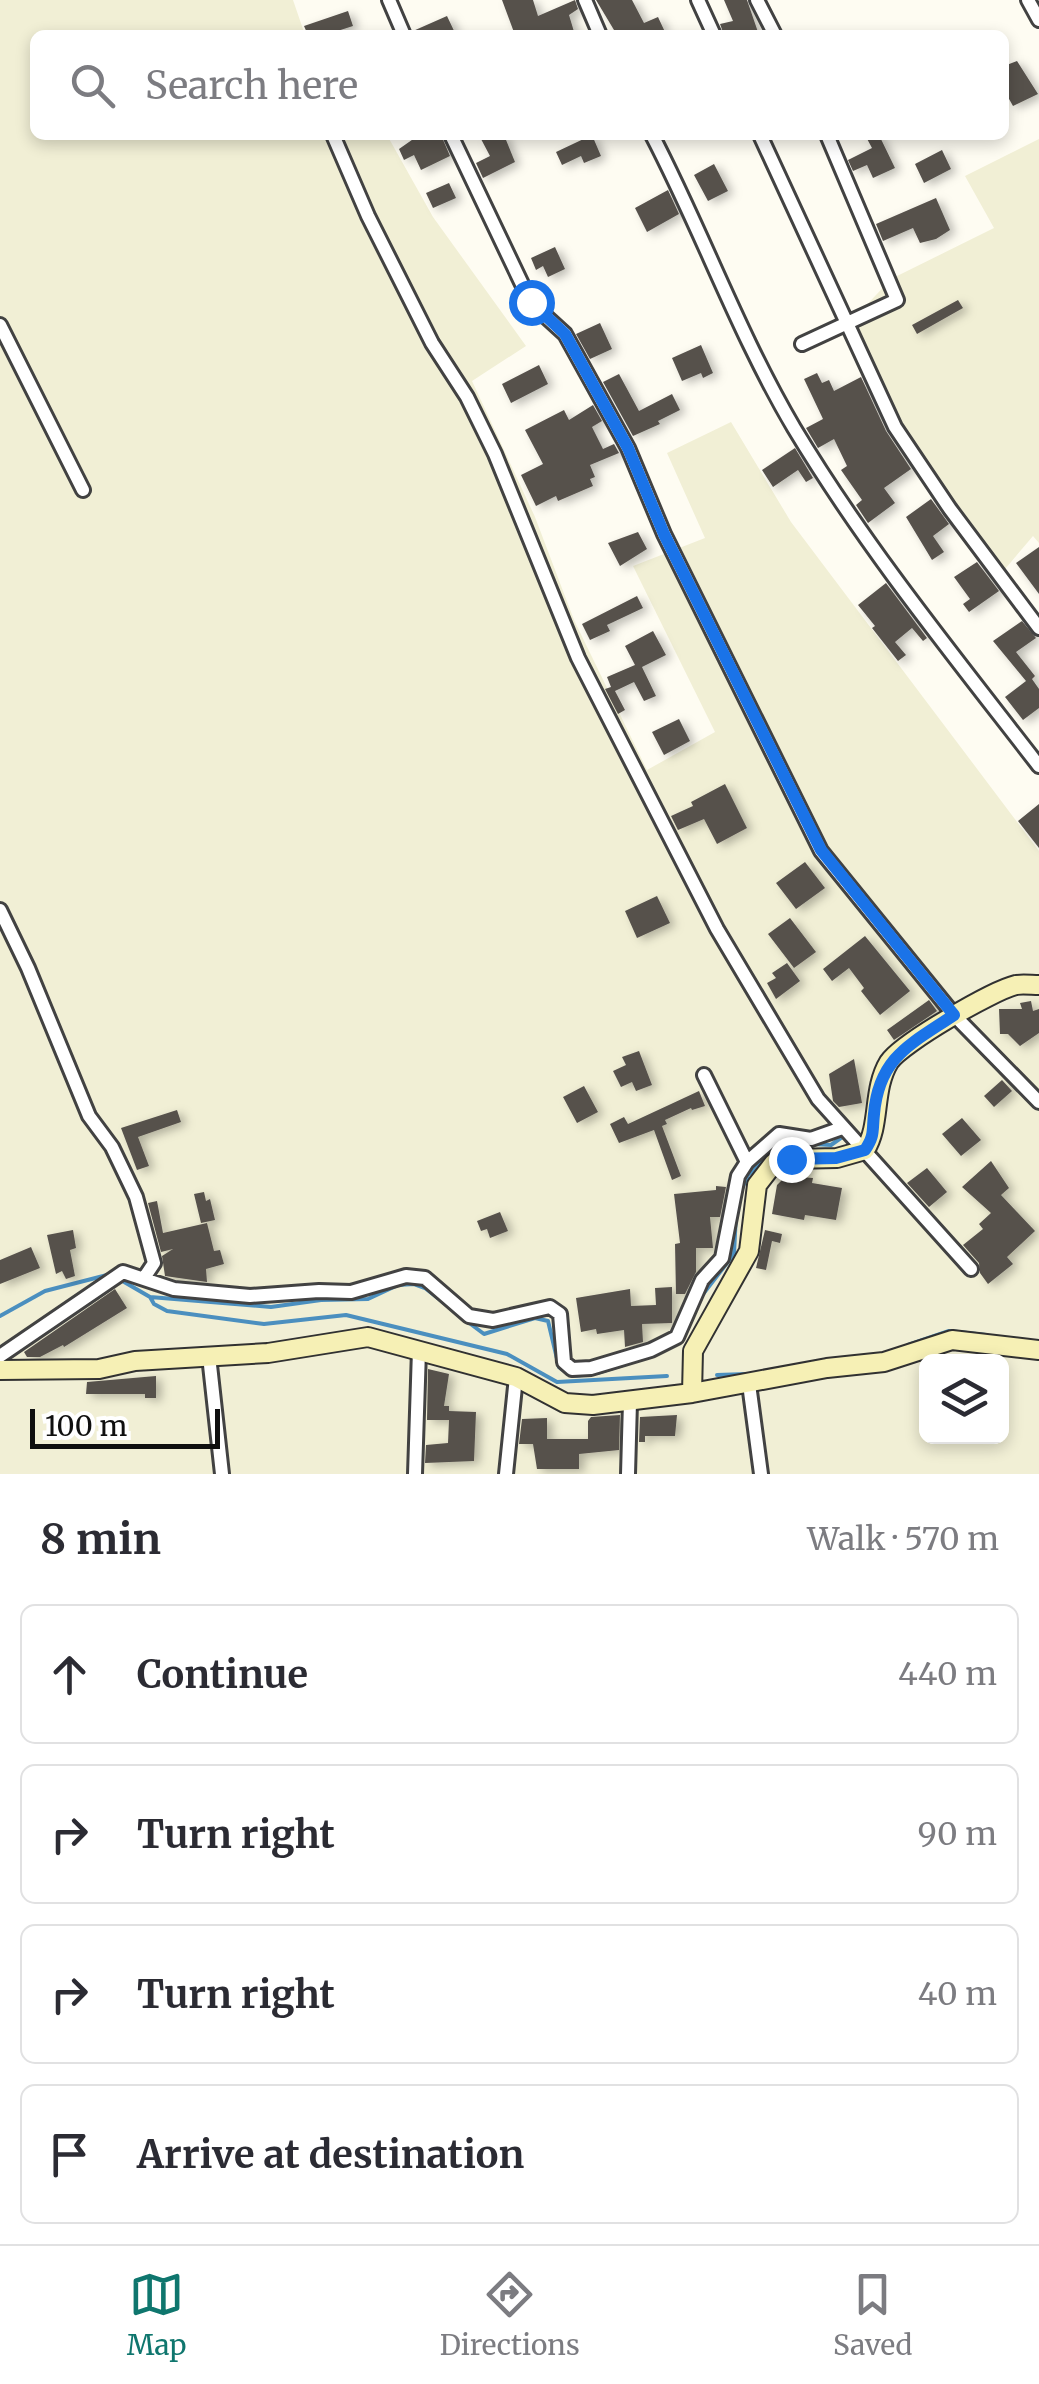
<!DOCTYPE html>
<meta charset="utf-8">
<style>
:root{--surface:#fff;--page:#f7f7f7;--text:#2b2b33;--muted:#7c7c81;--line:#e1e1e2;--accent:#0f766e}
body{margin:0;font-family:Merriweather,serif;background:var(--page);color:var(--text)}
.controls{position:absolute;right:30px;bottom:30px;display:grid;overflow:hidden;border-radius:15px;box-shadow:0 5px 15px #0003}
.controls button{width:90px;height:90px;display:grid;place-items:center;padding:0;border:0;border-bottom:2px solid var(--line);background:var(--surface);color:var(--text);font:50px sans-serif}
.scale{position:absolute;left:30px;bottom:25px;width:190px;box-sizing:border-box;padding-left:10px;border:5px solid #0f0f0f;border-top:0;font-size:28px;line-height:35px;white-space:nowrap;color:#0f0f0f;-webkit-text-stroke:8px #fff;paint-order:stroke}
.stop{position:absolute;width:30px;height:30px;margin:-22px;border:8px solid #1a73e8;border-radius:50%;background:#fff}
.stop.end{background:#1a73e8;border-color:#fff;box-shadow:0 2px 10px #0008}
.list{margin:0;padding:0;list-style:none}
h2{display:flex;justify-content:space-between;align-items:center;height:130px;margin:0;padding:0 40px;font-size:42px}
h2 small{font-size:32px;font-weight:400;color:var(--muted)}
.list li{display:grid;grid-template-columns:65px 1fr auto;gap:30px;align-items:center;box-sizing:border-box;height:140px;margin:0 20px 20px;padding:0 20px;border:2px solid var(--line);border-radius:15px}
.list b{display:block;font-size:38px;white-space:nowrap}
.list em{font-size:32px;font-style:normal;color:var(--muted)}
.icon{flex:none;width:55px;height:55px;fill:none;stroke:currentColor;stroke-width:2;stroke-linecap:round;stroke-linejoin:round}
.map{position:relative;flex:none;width:1039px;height:1474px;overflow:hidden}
.search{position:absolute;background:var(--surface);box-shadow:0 5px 15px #0003;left:30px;right:30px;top:30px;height:110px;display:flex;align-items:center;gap:25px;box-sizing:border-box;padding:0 35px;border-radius:15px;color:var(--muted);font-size:38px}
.sheet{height:770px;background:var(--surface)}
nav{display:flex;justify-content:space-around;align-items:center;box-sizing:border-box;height:140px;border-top:2px solid var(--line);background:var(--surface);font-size:28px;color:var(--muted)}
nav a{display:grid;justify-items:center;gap:5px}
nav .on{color:var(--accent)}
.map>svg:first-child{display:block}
</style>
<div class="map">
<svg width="1039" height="1474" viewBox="0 0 1039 1474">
<defs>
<filter id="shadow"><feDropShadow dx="5.5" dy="3" stdDeviation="5" flood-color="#0004"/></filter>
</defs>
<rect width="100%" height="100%" fill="#fefcf2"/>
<path fill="#f1efd5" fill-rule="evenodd" d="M0,0H293L305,35H35V135H387L433,217L526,346L472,381L535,517L574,620L647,770L715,732L633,566L705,538L667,453L731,422L791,522L1039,851V1474H0ZM926,1362H1002V1436H926Z
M1039,139V543L1033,536L1000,575L903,434L846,327L891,279L994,228L965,176Z"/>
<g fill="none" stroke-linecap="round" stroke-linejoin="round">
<path stroke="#4b8fbf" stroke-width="4" d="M813,1144L831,1145L845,1135
M741,1191L748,1175L780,1144L798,1143
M119,1279L150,1297L271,1307L321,1300L368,1299L398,1285L414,1284L425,1288L453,1310
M150,1297L154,1304L167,1311L264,1324L346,1315L507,1354L557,1382L667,1376
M700,1298L734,1254L736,1214
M0,1316L45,1291L111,1274
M468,1322L484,1334L535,1318L548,1321L559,1367L572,1376L583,1375
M908,1345L949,1331L986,1335
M597,1373L626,1364
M717,1375L747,1374"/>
</g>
<path fill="#56514c" filter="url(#shadow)" d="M502,0H533L538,16L575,0L578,9L569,15L575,35H515Z
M596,0H632L644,23L658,17L665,32L617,35Z
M724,0H747L759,35H724L720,24L733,21Z
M348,11L353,26L325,35H308L304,26Z
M447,16L456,35H414L413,31Z
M1017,61L1038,94L1013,106L1004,90V66Z
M419,135H441L450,156L421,170L414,155L404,160L399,149Z
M488,135H504L515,162L483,178L476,163L490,156L481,139Z
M592,135L601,156L584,163L581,156L562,165L556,152Z
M865,135H879L895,168L873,178L867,165L853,171L848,160L872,148Z
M942,150L951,169L924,183L915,164Z
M714,164L728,191L708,201L694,175Z
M449,183L456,198L433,208L426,193Z
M668,190L679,214L647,232L635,208Z
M936,198L950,230L936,239L920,243L913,228L883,241L876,224Z
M555,247L565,269L548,277L543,266L536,270L531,258Z
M958,300L963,308L917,334L912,325Z
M600,323L612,349L590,359L576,334Z
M701,345L713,373L703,378L701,373L682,381L672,358Z
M539,365L548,384L511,403L502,384Z
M817,373L822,383L829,380L834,391L861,377L886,431L911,469L884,488L895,503L868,523L856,505L862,500L841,470L847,466L834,439L818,448L806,428L823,419L804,379Z
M619,374L639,411L672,394L680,410L658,421L660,424L633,436L603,382Z
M593,405L602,421L592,427L603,449L614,444L619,453L590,465L595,477L590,479L593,486L558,501L556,496L536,506L521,475L543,464L525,430L564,410L569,420Z
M795,448L813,478L806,482L798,470L773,487L762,470Z
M931,499L949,524L933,536L944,552L932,560L906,517Z
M638,532L647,549L620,566L608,543Z
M1039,547V594L1016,563Z
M977,562L999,591L969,612L963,604L970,599L954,577Z
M886,583L927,638L923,641L912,628L895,642L906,655L898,661L872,628L875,626L858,605Z
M637,596L643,608L607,625L610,631L590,640L582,624Z
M1022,621L1036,638L1016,652L1035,676L1032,679L1039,689V708L1023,720L1005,697L1026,681L993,641Z
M653,631L666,655L642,667L656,696L644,701L634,682L615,691L625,710L618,714L605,689L611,687L607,677L635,665L625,646Z
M679,719L690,741L664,755L652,732Z
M725,784L747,828L717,844L704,819L678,830L671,816L693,806L691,802Z
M1039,804V848L1018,821Z
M805,862L825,888L796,909L776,883Z
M657,896L670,923L637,938L625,911Z
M790,918L816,952L794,968L768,934Z
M865,936L910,991L880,1015L861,991L864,988L849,968L832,981L823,969Z
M787,963L800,981L776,999L767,983L776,978L772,973Z
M929,1000L937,1011L894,1040L887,1030Z
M1031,1001L1033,1011L1039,1009V1033L1020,1046L1008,1034H1000L999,1009H1022L1020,1003Z
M639,1051L652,1085L636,1091L632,1082L621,1087L613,1071L626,1065L622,1057Z
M854,1059L862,1103L839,1107L833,1101L829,1074Z
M1002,1080L1012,1091L994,1107L984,1096Z
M584,1086L598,1112L577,1123L563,1097Z
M699,1091L705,1106L692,1110L691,1108L665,1120L667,1124L662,1126L681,1176L672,1180L654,1130L619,1143L610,1124L624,1117L628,1124Z
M177,1110L181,1122L138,1137L149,1166L137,1170L121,1128Z
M962,1118L981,1140L961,1156L942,1134Z
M991,1161L1009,1188L1001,1195L1035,1231L1007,1257L1013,1264L988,1284L980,1273L979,1263L963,1245L983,1229L979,1224L991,1213L962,1187Z
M927,1168L947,1192L929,1207L907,1183Z
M786,1176L813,1178L812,1183L842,1188L836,1220L805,1215L804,1220L772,1214L777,1185Z
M716,1186L726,1187L720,1217H710L713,1248H696V1272L685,1294H676L675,1244L680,1243L674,1194L716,1190Z
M204,1192L206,1201L210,1199L215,1220L201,1223L194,1194Z
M157,1201L163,1233L207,1223L214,1251L220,1250L224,1264L206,1269L207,1282L165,1276L162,1256L173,1249L161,1252L148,1203Z
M500,1212L508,1231L490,1238L487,1229L481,1231L477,1221Z
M73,1230L76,1248L70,1250L75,1276L66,1279L62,1271L56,1274L47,1235Z
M765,1230L782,1234L780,1243L772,1241L766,1270L756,1268Z
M31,1247L40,1268L0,1284V1260Z
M672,1287V1323L642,1324L643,1342L625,1347L624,1330L597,1334L596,1329L581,1332L576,1298L630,1289L631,1306L656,1305L655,1288Z
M115,1289L127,1308L64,1347L63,1345L40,1357H27L24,1352Z
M428,1369L449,1374L444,1406H449V1411L476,1412L474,1461L425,1463L426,1445L448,1443L449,1420H427Z
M156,1376V1398H145V1394H86L87,1382Z
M620,1415L619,1450L579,1454V1469H537L533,1444H519L522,1419L547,1418V1439H588V1421L591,1417Z
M677,1415L675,1436H645V1442H639L640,1417Z"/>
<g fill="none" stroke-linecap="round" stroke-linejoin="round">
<defs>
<path id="street" d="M389,0L404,35
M585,0L600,35
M698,0L714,35
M757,0L775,35
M1028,0L1039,20
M333,135L368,216L432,343L467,397L495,454L578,658L717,929L818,1099L971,1269
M451,135L531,303L565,334L628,448L664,534L821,851L954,1015L1039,1102
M652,135C702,231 739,335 794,428C866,548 954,656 1039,766
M760,135L895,427L950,509L1039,628
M0,325L83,490
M802,344L897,300L827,135
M0,910L28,968L89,1116L112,1147L136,1197L154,1263L144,1278
M704,1075L747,1162
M0,1356L123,1272L174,1289L250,1296L319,1291L351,1292L406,1276L425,1278L469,1316L493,1320L550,1307L560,1314L564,1362L572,1369L591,1368L651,1350L677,1337L702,1280L722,1258L738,1176L747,1162L779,1134L811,1139L842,1128
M209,1356L222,1474
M749,1384L761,1474
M415,1474L419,1350
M506,1474L516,1377
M628,1474L630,1402"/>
<path id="secondary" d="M0,1370L99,1369L135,1361L268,1353L368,1337L516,1377L565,1403L593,1405L692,1393L827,1368L884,1362L952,1340L1039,1350
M692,1393L693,1351L749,1251L757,1185L774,1163L791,1159L837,1158L865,1150C881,1125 872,1090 889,1062C902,1043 992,991 1016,985C1022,984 1032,985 1039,985"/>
</defs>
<use href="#street" stroke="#424242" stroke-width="18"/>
<use href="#secondary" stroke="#313131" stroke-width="22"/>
<use href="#street" stroke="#fff" stroke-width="12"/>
<use href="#secondary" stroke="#f6f0b5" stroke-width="18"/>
</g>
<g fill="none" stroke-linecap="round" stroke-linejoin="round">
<path stroke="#1a73e8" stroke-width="12" d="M531,302L565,334L628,448L664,534L821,850L954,1015C911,1044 879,1057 874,1114C872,1131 875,1135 865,1150L836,1158L791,1159"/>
</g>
</svg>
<div class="controls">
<button><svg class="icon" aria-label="layers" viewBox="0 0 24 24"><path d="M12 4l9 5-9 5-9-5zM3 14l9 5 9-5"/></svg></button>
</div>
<div class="scale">100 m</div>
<div class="stop" style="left:531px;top:302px"></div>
<div class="stop end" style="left:791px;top:1159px"></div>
<div class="search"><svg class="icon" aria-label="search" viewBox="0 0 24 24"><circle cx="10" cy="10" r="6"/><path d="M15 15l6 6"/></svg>Search here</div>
</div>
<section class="sheet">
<h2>8 min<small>Walk · 570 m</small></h2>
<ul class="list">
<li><svg class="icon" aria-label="ahead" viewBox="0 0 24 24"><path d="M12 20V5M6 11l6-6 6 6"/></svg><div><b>Continue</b></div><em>440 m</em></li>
<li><svg class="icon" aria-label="right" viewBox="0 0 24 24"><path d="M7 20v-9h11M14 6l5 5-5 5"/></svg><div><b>Turn right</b></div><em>90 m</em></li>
<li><svg class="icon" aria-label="right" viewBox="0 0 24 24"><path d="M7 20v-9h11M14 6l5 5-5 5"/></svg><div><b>Turn right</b></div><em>40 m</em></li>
<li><svg class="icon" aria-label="arrive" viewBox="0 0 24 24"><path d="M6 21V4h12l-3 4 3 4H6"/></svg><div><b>Arrive at destination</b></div></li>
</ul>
</section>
<nav>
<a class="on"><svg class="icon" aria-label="map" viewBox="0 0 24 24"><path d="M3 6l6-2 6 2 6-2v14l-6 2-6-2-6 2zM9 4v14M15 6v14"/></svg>Map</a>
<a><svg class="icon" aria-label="directions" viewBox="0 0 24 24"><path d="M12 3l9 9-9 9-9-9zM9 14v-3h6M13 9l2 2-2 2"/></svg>Directions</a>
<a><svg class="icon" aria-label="saved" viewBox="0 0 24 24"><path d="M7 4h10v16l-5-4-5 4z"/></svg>Saved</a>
</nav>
